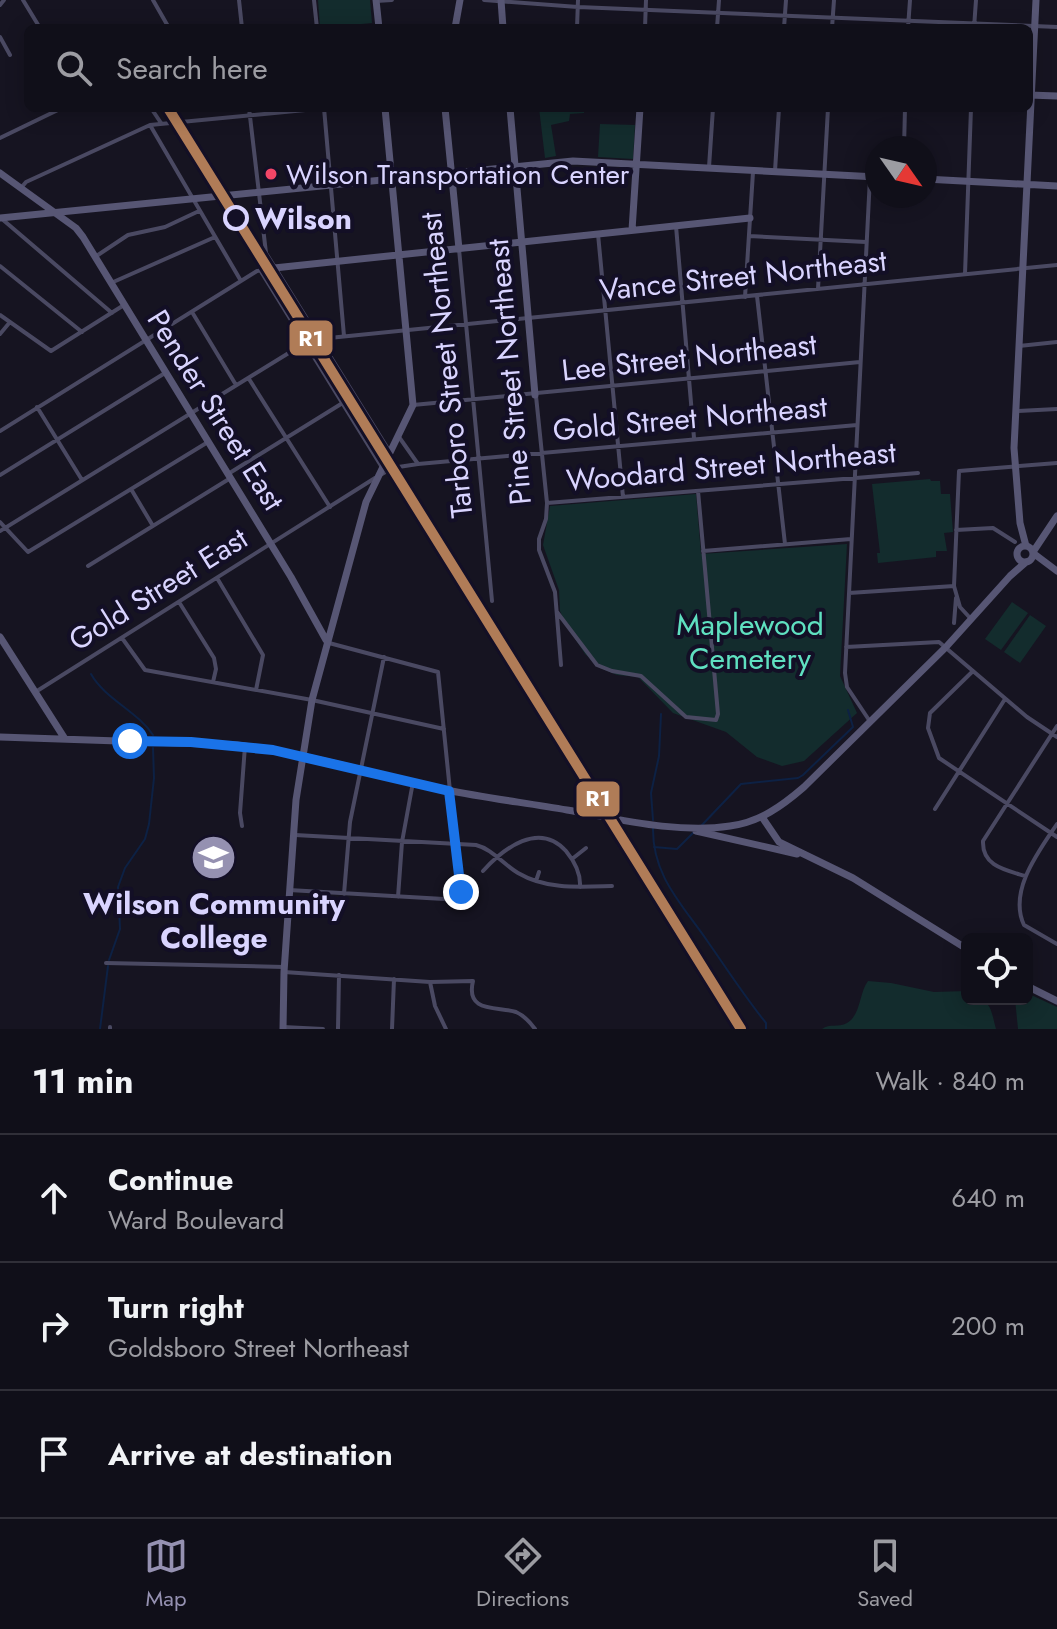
<!DOCTYPE html>
<meta charset="utf-8">
<style>
:root{--surface:#100f19;--page:#191822;--text:#f1f3f6;--muted:#9c9ca2;--line:#302f38;--accent:#9591b1}
body{margin:0;font-family:Jost,sans-serif;background:var(--page);color:var(--text)}
.controls{position:absolute;right:24px;bottom:24px;display:grid;overflow:hidden;border-radius:12px;box-shadow:0 4px 20px #0003}
.controls button{width:72px;height:72px;display:grid;place-items:center;padding:0;border:0;border-bottom:2px solid var(--line);background:var(--surface);color:var(--text);font:40px sans-serif}
.compass{position:absolute;left:865px;top:136px;width:72px;height:72px;border-radius:50%;background:var(--surface);box-shadow:0 4px 20px #0003;rotate:124deg}
.stop{position:absolute;width:24px;height:24px;margin:-18px;border:6px solid #1a73e8;border-radius:50%;background:#fff}
.stop.end{background:#1a73e8;border-color:#fff;box-shadow:0 2px 8px #0008}
.list{margin:0;padding:0;list-style:none}
h2{display:flex;justify-content:space-between;align-items:center;height:104px;margin:0;padding:0 32px;font-size:34px}
h2 small{font-size:26px;font-weight:400;color:var(--muted)}
.list li{display:grid;grid-template-columns:52px 1fr auto;gap:24px;align-items:center;box-sizing:border-box;height:128px;padding:0 32px;border-top:2px solid var(--line)}
.list b{display:block;font-size:30px;white-space:nowrap}
.list p{margin:0;font-size:26px;white-space:nowrap;color:var(--muted)}
.list em{font-size:26px;font-style:normal;color:var(--muted)}
.icon{flex:none;width:44px;height:44px;fill:none;stroke:currentColor;stroke-width:2;stroke-linecap:round;stroke-linejoin:round}
.map{position:relative;flex:none;width:1057px;height:1029px;overflow:hidden}
.search{position:absolute;background:var(--surface);box-shadow:0 4px 20px #0003;left:24px;right:24px;top:24px;height:88px;display:flex;align-items:center;gap:20px;box-sizing:border-box;padding:0 28px;border-radius:12px;color:var(--muted);font-size:30px}
.sheet{height:488px;background:var(--surface)}
nav{display:flex;justify-content:space-around;align-items:center;box-sizing:border-box;height:112px;border-top:2px solid var(--line);background:var(--surface);font-size:22px;color:var(--muted)}
nav a{display:grid;justify-items:center;gap:4px}
nav .on{color:var(--accent)}
.map>svg:first-child{display:block}
</style>
<div class="map">
<svg width="1057" height="1029" viewBox="0 0 1057 1029">
<rect width="100%" height="100%" fill="#161421"/>
<path fill="#132c2d" d="M318,0H370L372,23L320,28Z
M539,108H584V113L570,114L569,121L551,125L556,156L545,158Z
M600,124L635,125L633,159L598,157Z
M930,479L931,481H940L941,494H950L953,532L944,533L947,551H936V557L878,563L877,553H880L872,484Z
M696,494L701,554L847,544L840,676L857,713L804,761L782,766L757,757L726,732L673,713L638,677L617,675L600,668L585,654L566,625L560,611L559,590L543,545L550,506Z
M1012,602L1028,613L1001,650L985,639Z
M1030,615L1046,626L1020,663L1004,652Z
M868,981L891,983L934,992L967,991V999C992,999 990,1007 996,1029H822C830,1023 838,1028 847,1023C861,1015 859,993 868,981Z
M1027,993L1057,1007V1029H1018L1015,999H1027Z"/>
<g fill="none" stroke-linecap="round" stroke-linejoin="round">
<path stroke="#0d2144" stroke-width="2" d="M91,674C105,699 137,711 153,735
M653,820L651,793L659,756L661,714
M701,826L741,784L798,778L803,775L853,727L848,710
M653,827C652,876 682,904 708,942C727,969 745,997 766,1023V1029
M654,847L677,849L693,833
M109,960L120,929L118,887L125,868L145,839L149,824L154,778L153,748
M100,1029L108,966"/>
<path stroke="#4a4962" stroke-width="4" d="M23,0L40,28
M153,0L169,28
M239,0L242,28
M314,0L317,28
M484,0L578,7L1057,27
M376,1L392,0
M0,5L4,0
M355,28L379,26
M577,28L578,0
M645,28L646,0
M717,28L719,0
M784,28L786,0
M832,28L834,0
M908,28L910,0
M974,28L976,0
M0,37L10,55
M151,108L161,123
M249,108L266,253L390,452
M324,108L344,336
M150,125L241,281
M0,138L62,108
M904,148L905,108
M709,167L713,108
M775,171L779,108
M21,188L26,182L150,125L326,108
M2,219L112,313
M676,226L694,438
M598,234L623,497
M749,236L866,242
M459,249L492,601
M95,257L128,235L165,227L199,211
M0,266L82,332
M260,270L383,469
M965,274L971,108
M111,283L215,237
M818,289L828,108
M757,296L785,544
M745,297L753,172
M192,312L236,385
M0,315L51,351L124,305
M0,334L10,322
M1019,346L1057,342
M249,379L330,507
M536,396L547,503L546,519L539,539V550L555,592L561,665
M413,405L860,362
M37,407L82,480
M1018,411L1057,409
M0,431L257,271L274,268
M399,437L418,464
M228,474L341,404
M382,474L392,468L418,464L857,425
M0,475L165,373
M131,489L153,526
M547,503L918,473
M0,522L28,552L208,442
M956,530L993,528L1015,542
M0,531L305,343L319,339L1057,265
M703,551L851,539
M88,566L229,479
M217,578L263,655L256,690
M849,593L954,586
M179,602L214,658L216,669L213,682
M557,612L597,665L612,671L641,676L686,717L716,720L718,714L698,491
M971,619L960,607L954,586L959,471L1057,463
M954,623L956,598
M122,638L145,670L312,700L444,729
M846,647L939,642L1027,717L1057,737
M973,671L930,713L928,728L939,758L1057,837
M37,691L375,478
M869,720L847,687L845,673L870,177
M935,809L1005,699
M1057,824C1039,851 1008,891 1024,925L1057,944
M242,826L240,813L245,746
M295,835L476,845C492,849 503,864 518,873C547,890 580,887 612,886
M572,859L586,848
M483,871C504,848 539,821 566,851C575,862 581,873 580,887
M1025,876C1005,870 982,866 983,841L1057,726
M536,881L539,872
M289,890L461,900L438,672L329,643
M344,894L350,822L384,657
M398,897L402,842L413,782
M106,963L284,967
M284,972L430,982L473,981C465,1014 499,1006 516,1012C525,1016 530,1022 535,1029
M430,982L435,1006L446,1029
M110,1027V1029
M283,1027L323,1029
M338,1029L339,975
M392,1029L394,979"/>
<path stroke="#575674" stroke-width="7" d="M376,0L379,28
M501,0L503,28
M455,28L460,0
M1029,95L1057,96
M445,108L459,249
M510,108L535,395
M0,173L76,228L83,237L291,577L326,640
M925,179L1057,186
M0,218L573,161L877,177
M632,230L640,108
M274,268L750,218
M1026,546L1020,523L1014,448L1036,0
M1017 554a8 8 0 1 1 16 0a8 8 0 1 1-16 0Z
M1033,552L1057,516
M1033,553L1057,571
M0,637L65,739
M0,737L237,745C308,754 377,775 446,790C486,798 527,803 567,810C618,819 678,834 730,826C760,822 782,806 804,787L946,647L1010,576L1026,562
M762,817L779,842L853,878L967,949
M696,831L797,854
M1027,986L1057,1001
M283,1029L284,972L296,800L312,700L366,502L413,405L385,108"/>
<defs>
<path id="rail-1" d="M168,108L741,1029"/>
</defs>
<use href="#rail-1" stroke="#130f26" stroke-width="16"/>
<use href="#rail-1" stroke="#b07c57" stroke-width="10"/>
</g>
<g fill="none" stroke-linecap="round" stroke-linejoin="round">
<path stroke="#1a73e8" stroke-width="10" d="M130,741L191,742L273,750L449,791L461,892"/>
</g>
<defs>
<symbol id="university-disc" viewBox="-11 -11 22 22"><circle r="9.5" fill="#9591b1" stroke="#130f26"/><path d="M0-5L7-2L0 1L-7-2ZM-4 1L0 2.5L4 1V4Q0 6-4 4Z" fill="#fff"/></symbol>
</defs>
<g fill-rule="evenodd">
<use href="#university-disc" x="188" y="832" width="51" height="51"/>
</g>
<circle fill="#f34667" stroke="#130f26" stroke-width="3" cx="271" cy="174" r="7"/>
<circle fill="#130f26" stroke="#d9d4ff" stroke-width="4" cx="236" cy="218" r="11"/>
<g text-anchor="middle" dominant-baseline="central" stroke-width="8" stroke-linejoin="round" paint-order="stroke">
<g font-size="28" fill="#d9d4ff" stroke="#130f26" text-anchor="start">
<text x="286" y="174">Wilson Transportation Center</text>
</g>
<g font-size="30" font-weight="bold" fill="#d9d4ff" stroke="#130f26" text-anchor="start">
<text x="255" y="218">Wilson</text>
</g>
<g font-size="30" fill="#d9d4ff" stroke="#130f26">
<text transform="translate(743 275) rotate(-6)">Vance Street Northeast</text>
<text transform="translate(689 357) rotate(-6)">Lee Street Northeast</text>
<text transform="translate(446 365) rotate(-96)">Tarboro Street Northeast</text>
<text transform="translate(509 372) rotate(-95)">Pine Street Northeast</text>
<text transform="translate(216 410) rotate(58)">Pender Street East</text>
<text transform="translate(690 418) rotate(-5)">Gold Street Northeast</text>
<text transform="translate(731 466) rotate(-5)">Woodard Street Northeast</text>
<text transform="translate(158 589) rotate(-32)">Gold Street East</text>
</g>
<g font-size="30" fill="#5fe0c0" stroke="#130f26">
<text x="750" y="624">Maplewood<tspan x="750" dy="34">Cemetery</tspan></text>
</g>
<g font-size="30" font-weight="bold" fill="#d9d4ff" stroke="#130f26">
<text x="214" y="903">Wilson Community<tspan x="214" dy="34">College</tspan></text>
</g>
</g>
<g stroke="#130f26" stroke-width="3">
<rect x="288" y="319" width="46" height="38" rx="8" fill="#b07c57"/>
<rect x="575" y="780" width="46" height="38" rx="8" fill="#b07c57"/>
</g>
<g font-size="22" text-anchor="middle" font-weight="bold" fill="#fff">
<text x="311" y="346">R1</text>
<text x="598" y="806">R1</text>
</g>
</svg>
<div class="controls">
<button><svg class="icon" aria-label="locate" viewBox="0 0 24 24"><circle cx="12" cy="12" r="6"/><path d="M12 2v4M12 18v4M2 12h4M18 12h4"/></svg></button>
</div>
<svg class="compass" viewBox="-18 -18 36 36"><path d="M0-13l5 13h-10z" fill="#e53935"/><path d="M0 13l5-13h-10z" fill="#9c9ca2"/></svg>
<div class="stop" style="left:130px;top:741px"></div>
<div class="stop end" style="left:461px;top:892px"></div>
<div class="search"><svg class="icon" aria-label="search" viewBox="0 0 24 24"><circle cx="10" cy="10" r="6"/><path d="M15 15l6 6"/></svg>Search here</div>
</div>
<section class="sheet">
<h2>11 min<small>Walk · 840 m</small></h2>
<ul class="list">
<li><svg class="icon" aria-label="ahead" viewBox="0 0 24 24"><path d="M12 20V5M6 11l6-6 6 6"/></svg><div><b>Continue</b><p>Ward Boulevard</p></div><em>640 m</em></li>
<li><svg class="icon" aria-label="right" viewBox="0 0 24 24"><path d="M7 20v-9h11M14 6l5 5-5 5"/></svg><div><b>Turn right</b><p>Goldsboro Street Northeast</p></div><em>200 m</em></li>
<li><svg class="icon" aria-label="arrive" viewBox="0 0 24 24"><path d="M6 21V4h12l-3 4 3 4H6"/></svg><div><b>Arrive at destination</b></div></li>
</ul>
</section>
<nav>
<a class="on"><svg class="icon" aria-label="map" viewBox="0 0 24 24"><path d="M3 6l6-2 6 2 6-2v14l-6 2-6-2-6 2zM9 4v14M15 6v14"/></svg>Map</a>
<a><svg class="icon" aria-label="directions" viewBox="0 0 24 24"><path d="M12 3l9 9-9 9-9-9zM9 14v-3h6M13 9l2 2-2 2"/></svg>Directions</a>
<a><svg class="icon" aria-label="saved" viewBox="0 0 24 24"><path d="M7 4h10v16l-5-4-5 4z"/></svg>Saved</a>
</nav>
